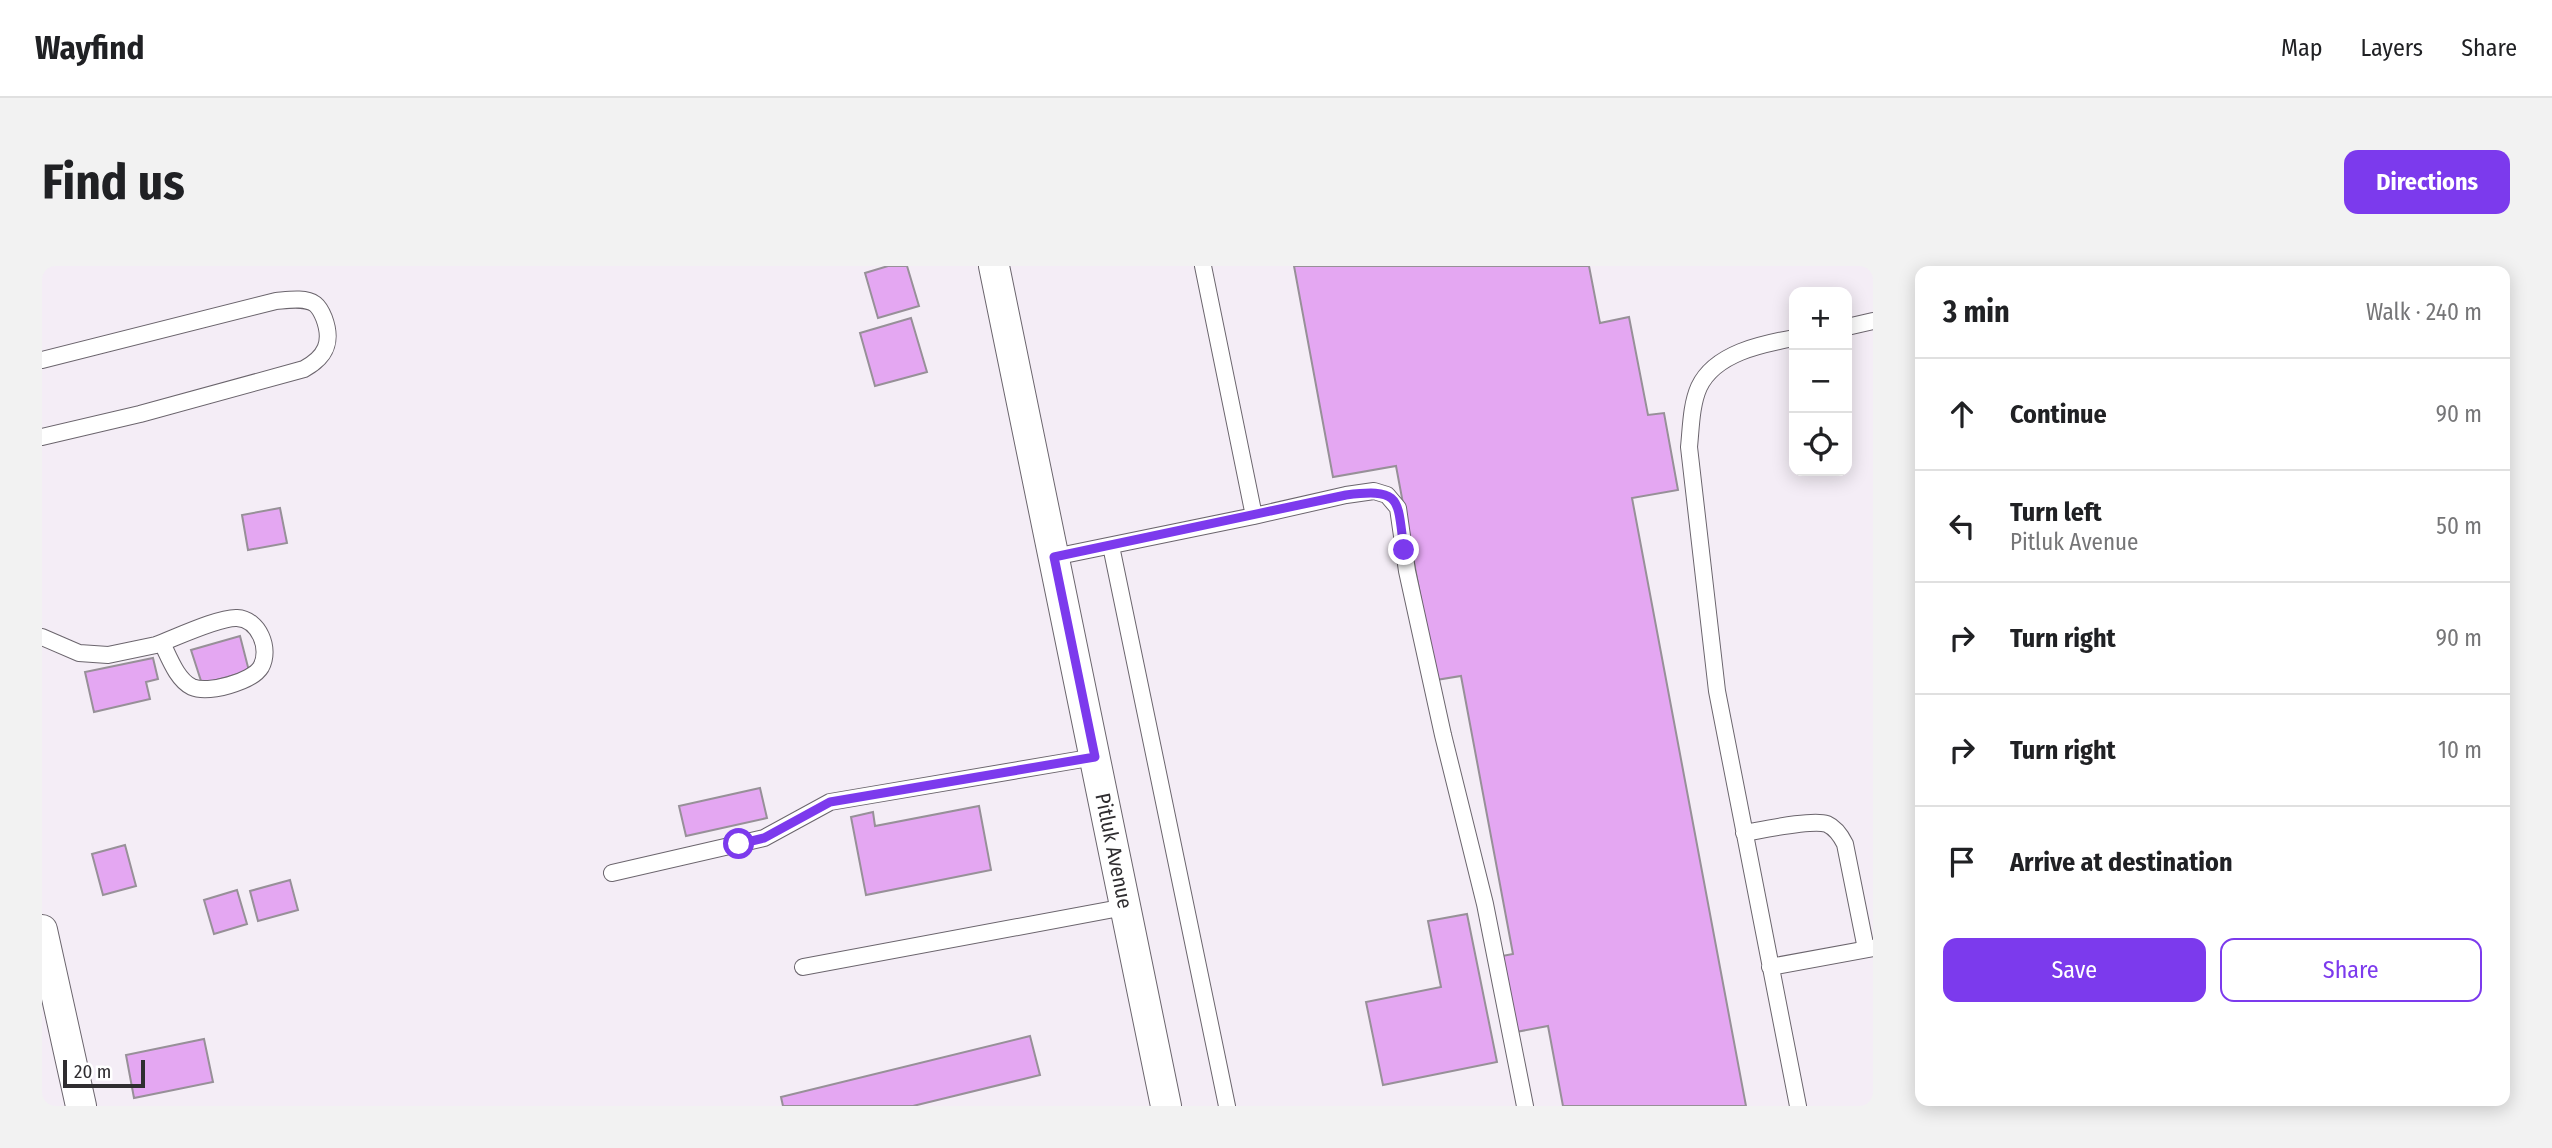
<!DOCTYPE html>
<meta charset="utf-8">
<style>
:root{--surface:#fff;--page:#f2f2f2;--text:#202124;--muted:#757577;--line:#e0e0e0;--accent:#7c3aed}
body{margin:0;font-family:"Fira Sans Condensed",sans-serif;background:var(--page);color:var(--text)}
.controls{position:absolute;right:21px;top:21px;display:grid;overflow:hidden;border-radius:14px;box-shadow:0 4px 18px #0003}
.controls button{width:63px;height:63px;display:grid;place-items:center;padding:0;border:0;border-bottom:2px solid var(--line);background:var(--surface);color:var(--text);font:35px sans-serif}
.scale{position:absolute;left:21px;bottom:18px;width:82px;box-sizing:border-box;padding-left:7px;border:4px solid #2f2d30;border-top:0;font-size:19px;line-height:24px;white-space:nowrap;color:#2f2d30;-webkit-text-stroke:5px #fff;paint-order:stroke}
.stop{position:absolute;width:21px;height:21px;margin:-16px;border:5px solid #7c3aed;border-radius:50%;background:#fff}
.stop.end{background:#7c3aed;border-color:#fff;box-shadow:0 2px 7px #0008}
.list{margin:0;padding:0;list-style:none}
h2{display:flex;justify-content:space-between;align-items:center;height:91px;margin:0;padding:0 28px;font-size:30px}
h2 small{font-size:23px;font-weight:400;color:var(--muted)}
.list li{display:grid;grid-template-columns:46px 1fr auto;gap:21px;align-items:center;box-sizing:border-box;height:112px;padding:0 28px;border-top:2px solid var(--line)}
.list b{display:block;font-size:26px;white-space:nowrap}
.list p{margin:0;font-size:23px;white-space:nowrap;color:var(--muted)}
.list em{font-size:23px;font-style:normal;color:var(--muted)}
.actions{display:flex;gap:14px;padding:21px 28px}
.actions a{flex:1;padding:16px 0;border:2px solid var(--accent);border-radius:14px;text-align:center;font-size:24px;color:var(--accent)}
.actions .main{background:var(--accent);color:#fff}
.icon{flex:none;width:38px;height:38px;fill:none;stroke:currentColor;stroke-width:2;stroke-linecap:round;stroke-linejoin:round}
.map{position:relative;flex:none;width:1831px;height:840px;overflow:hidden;border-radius:14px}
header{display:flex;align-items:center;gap:42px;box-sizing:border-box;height:98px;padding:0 35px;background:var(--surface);border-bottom:2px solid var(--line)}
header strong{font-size:33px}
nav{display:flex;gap:38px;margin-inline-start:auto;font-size:24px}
.intro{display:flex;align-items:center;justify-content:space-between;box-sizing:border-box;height:168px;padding:0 42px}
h1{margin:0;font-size:49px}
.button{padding:18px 32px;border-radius:14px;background:var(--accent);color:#fff;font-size:24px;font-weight:700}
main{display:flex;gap:42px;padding:0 42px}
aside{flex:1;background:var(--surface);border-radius:14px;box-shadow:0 4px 18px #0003}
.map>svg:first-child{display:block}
</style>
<header>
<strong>Wayfind</strong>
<nav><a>Map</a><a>Layers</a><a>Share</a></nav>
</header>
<div class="intro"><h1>Find us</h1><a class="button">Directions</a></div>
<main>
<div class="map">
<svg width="1831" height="840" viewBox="0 0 1831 840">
<rect width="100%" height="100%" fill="#f4edf6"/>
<path fill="#e4a7f2" stroke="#979098" stroke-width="2" d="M846,0H865L877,40L836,52L823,7Z
M1252,0H1547L1558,57L1587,51L1606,149L1622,147L1636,224L1590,232L1704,840H1521L1506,760L1474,766L1460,690L1471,688L1419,410L1394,414L1354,200L1291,211Z
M869,52L885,106L833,120L818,67Z
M238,242L245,277L206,284L200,249Z
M198,370L207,405L160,418L149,384Z
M111,392L116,413L104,416L108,433L52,446L43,406Z
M718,522L725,552L644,570L637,540Z
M937,540L949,604L824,629L809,551L831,546L833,560Z
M83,579L94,620L61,629L50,588Z
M248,614L256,644L216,655L208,625Z
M195,624L205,658L172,668L162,634Z
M1425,648L1455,796L1341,819L1324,736L1399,721L1386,655Z
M988,770L998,809L871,840H741L739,831Z
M162,773L171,816L92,832L84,789Z"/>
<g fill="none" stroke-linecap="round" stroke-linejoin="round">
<defs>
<path id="service" d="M1805,61L1831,55
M1752,72C1720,78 1673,87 1657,121C1649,139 1649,162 1647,181L1675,425L1756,840
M0,94L234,35C246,34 263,31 273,38C278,42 280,47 282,52C291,76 284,91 262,103L98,148L0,171
M1212,250L1304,229L1332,225L1345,229L1356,242L1365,305L1401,469L1443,638L1483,840
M1069,280L1185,840
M1012,291L1212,250L1161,0
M0,371L37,387L66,389L114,379C133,372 177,351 195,352C217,353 229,383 219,401C210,416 166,428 150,421C135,414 127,391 120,377
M1702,567C1720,564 1770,553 1785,558C1794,562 1799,570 1803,578L1824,683
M570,607L722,572L788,536L1053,491
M761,701L1083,641
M1728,701L1831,682"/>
<g id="minor">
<path id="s1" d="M952,0L1124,840"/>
<path d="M0,664L39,840"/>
</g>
</defs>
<use href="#service" stroke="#6b656d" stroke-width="18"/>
<use href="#minor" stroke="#6b656d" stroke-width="32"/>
<use href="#service" stroke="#fff" stroke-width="16"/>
<use href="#minor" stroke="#fff" stroke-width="30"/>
</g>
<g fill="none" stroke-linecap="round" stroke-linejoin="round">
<path stroke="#7c3aed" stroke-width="9" d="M697,578L722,572L788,536L1053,491L1012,291L1304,229C1361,222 1355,233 1362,284"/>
</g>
<g text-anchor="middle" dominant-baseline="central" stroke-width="7" stroke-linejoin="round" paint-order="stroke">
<g font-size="21" fill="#2f2d30" stroke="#fff">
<text stroke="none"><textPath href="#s1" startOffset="597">Pitluk Avenue</textPath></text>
</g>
</g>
</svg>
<div class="controls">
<button>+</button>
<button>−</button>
<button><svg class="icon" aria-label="locate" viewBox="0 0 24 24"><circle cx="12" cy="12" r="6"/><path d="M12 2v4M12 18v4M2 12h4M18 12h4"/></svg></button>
</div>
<div class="scale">20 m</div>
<div class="stop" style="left:697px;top:578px"></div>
<div class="stop end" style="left:1362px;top:284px"></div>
</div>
<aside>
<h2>3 min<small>Walk · 240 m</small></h2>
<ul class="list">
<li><svg class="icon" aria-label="ahead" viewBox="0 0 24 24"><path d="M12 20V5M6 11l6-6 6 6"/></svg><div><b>Continue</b></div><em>90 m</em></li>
<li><svg class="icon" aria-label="left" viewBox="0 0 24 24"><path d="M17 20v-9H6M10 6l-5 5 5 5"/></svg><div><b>Turn left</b><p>Pitluk Avenue</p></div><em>50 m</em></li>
<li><svg class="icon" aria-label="right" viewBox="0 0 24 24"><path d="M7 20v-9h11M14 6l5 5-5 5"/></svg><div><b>Turn right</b></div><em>90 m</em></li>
<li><svg class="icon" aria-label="right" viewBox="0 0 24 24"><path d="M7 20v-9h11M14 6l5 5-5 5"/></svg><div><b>Turn right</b></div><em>10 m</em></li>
<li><svg class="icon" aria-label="arrive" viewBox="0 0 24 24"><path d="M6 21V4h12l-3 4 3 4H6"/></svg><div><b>Arrive at destination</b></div></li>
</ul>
<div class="actions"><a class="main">Save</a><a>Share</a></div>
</aside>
</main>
